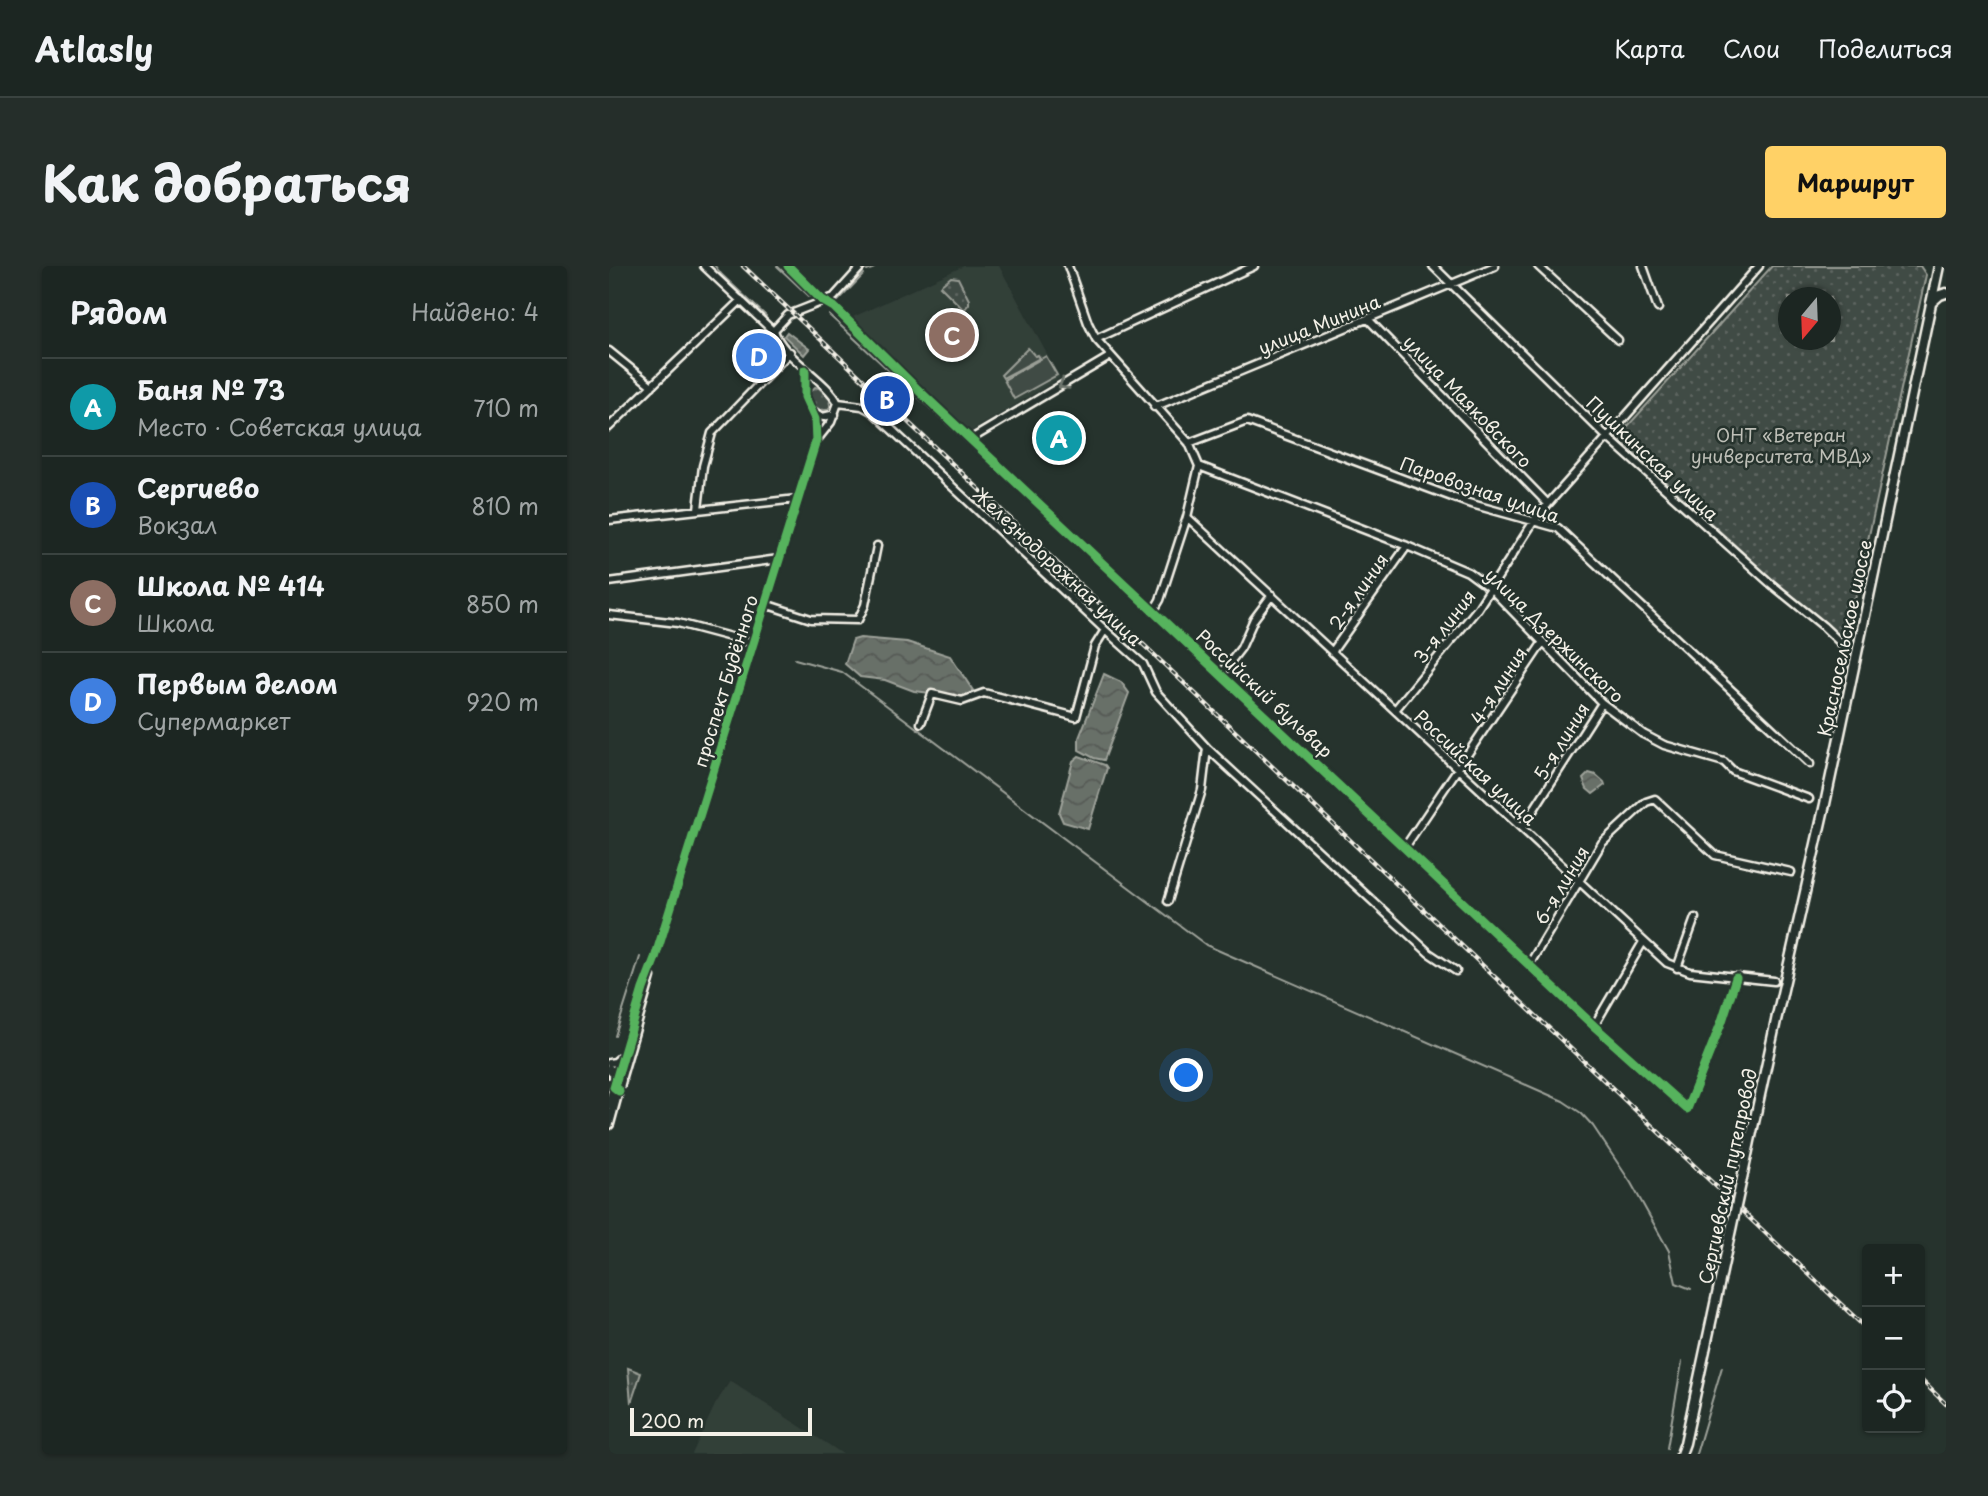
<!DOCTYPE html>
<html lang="ru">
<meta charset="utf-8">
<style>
:root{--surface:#1c2622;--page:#252e2a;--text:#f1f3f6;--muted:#a0a5a5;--line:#3a4340;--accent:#ffd166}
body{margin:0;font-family:"Playpen Sans",sans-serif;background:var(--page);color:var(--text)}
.controls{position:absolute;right:21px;bottom:21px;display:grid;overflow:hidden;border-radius:7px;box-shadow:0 2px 5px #0004}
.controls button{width:63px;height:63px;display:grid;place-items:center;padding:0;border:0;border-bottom:2px solid var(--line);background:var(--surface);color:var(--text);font:35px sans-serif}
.compass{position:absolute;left:1169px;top:21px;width:63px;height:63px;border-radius:50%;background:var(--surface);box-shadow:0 2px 5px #0004;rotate:199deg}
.scale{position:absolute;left:21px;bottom:18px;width:182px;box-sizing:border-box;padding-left:7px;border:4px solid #f4f1e8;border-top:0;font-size:19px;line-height:24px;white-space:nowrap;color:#f4f1e8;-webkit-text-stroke:5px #26332d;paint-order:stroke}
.you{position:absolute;left:578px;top:810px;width:24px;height:24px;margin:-18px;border:5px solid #fff;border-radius:50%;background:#1a73e8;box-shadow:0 0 0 10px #1a73e833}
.badge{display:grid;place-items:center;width:46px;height:46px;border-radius:50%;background:var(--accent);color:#fff;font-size:23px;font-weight:700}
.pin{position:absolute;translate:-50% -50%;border:4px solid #fff;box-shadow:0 2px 7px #0006}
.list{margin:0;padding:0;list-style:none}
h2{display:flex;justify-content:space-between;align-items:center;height:91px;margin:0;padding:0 28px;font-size:30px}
h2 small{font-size:23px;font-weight:400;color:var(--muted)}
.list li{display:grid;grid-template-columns:46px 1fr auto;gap:21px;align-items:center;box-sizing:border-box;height:98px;padding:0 28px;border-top:2px solid var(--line)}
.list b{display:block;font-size:26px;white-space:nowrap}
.list p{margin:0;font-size:23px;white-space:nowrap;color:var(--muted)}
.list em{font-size:23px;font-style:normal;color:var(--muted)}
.icon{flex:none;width:38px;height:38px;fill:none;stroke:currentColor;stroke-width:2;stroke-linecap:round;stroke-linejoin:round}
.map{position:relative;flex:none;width:1337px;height:1188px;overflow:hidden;border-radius:7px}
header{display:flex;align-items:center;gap:42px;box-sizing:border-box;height:98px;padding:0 35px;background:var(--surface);border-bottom:2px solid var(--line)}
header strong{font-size:33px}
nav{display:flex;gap:38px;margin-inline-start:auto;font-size:24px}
.intro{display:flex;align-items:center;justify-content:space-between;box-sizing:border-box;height:168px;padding:0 42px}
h1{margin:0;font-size:49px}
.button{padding:18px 32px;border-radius:7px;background:var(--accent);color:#111;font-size:24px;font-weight:700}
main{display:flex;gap:42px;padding:0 42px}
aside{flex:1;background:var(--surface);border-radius:7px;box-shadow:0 2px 5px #0004}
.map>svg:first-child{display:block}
</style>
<header>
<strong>Atlasly</strong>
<nav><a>Карта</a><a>Слои</a><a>Поделиться</a></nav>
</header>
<div class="intro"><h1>Как добраться</h1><a class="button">Маршрут</a></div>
<main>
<aside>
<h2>Рядом<small>Найдено: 4</small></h2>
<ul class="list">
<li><span class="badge" style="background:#0f9aa8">A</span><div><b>Баня № 73</b><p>Место · Советская улица</p></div><em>710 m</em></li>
<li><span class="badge" style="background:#1a4fb4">B</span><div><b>Сергиево</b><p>Вокзал</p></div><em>810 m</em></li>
<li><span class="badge" style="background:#8d6e63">C</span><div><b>Школа № 414</b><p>Школа</p></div><em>850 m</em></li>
<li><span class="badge" style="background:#3f7fe0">D</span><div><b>Первым делом</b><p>Супермаркет</p></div><em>920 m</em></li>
</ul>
</aside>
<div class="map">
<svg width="1337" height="1188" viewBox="0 0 1337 1188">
<defs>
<pattern id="green-dots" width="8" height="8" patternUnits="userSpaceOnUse" patternTransform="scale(1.75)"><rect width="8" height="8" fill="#414b45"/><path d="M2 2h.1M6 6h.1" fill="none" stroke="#5d6560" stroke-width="1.8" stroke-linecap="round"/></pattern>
<pattern id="water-waves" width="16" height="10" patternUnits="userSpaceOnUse" patternTransform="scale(1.75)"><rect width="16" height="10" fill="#676f68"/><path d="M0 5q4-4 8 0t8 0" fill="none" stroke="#565a55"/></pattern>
</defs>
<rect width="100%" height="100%" fill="#26332d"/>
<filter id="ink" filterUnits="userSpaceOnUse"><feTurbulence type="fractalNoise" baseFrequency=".0143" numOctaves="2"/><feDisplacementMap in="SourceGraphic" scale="14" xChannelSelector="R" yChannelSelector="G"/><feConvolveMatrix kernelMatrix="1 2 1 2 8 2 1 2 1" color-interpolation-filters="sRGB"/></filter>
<g filter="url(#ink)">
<path fill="#333f39" d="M355,0H390L451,112L361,166L242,52Z
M121,1115L234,1188H83L106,1139Z"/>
<path fill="url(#green-dots)" stroke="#9a9e96" stroke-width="2" fill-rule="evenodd" d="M1163,0H1311L1317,9L1236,379L1008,172ZM1180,32H1222V74H1180Z
M342,11L349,12L360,34V38L355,44L331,20Z
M206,121L210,122L221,132V141L218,144H211L203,138L200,127Z
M19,1102L32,1107L22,1137Z"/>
<path fill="#414b45" stroke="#9a9e96" stroke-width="2" d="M419,82L426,90L429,89L431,92L394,112L392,109Z
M437,90L448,109L405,133L395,114Z"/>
<path fill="url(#water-waves)" stroke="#9fa39b" stroke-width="2" d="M178,66L200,83L195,89L175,70Z
M251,372L298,376L341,390L365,426L357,431L305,425L276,414L251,411L236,398L244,374Z
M495,408L512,416L520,427L495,494L485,492L470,484V472Z
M470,490L496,499L498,502L479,563L454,556L450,547L464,495Z
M980,507L987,509L995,516L996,519L984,528L978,523L974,513Z"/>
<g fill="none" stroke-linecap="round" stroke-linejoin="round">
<path stroke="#9fa39b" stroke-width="2" d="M106,0L113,9L157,50
M168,0L201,31
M258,5L265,2
M228,36L255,8
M220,49L521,328
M186,393L233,406L597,679L954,835L972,847L984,860L1022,917L1060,985L1067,1017L1082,1023
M6,770L31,691
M1058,1182L1073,1096
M1087,1188L1113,1101"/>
<defs>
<path id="minor" d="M95,0L165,66
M179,0L213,34L225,41L307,122L985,760L1078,843L1113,755L1127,712
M459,0L479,57L487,73L580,177L590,200L578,251L551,334L545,344
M824,0L998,171L1161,317L1214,360L1234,379
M929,0L1009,74
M1034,0L1049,42
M759,53L939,238
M487,73L645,0
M0,85L43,120
M229,137L253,140L264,146L496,364L534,398L547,426L598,482L820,687L847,705
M229,137C217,113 172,91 165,64L179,49L225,31L253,0
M545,141L886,0
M205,146L214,151L226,148
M0,161L132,34
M362,173L502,90
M207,175L222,156L229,137
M580,177L638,155L859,237L949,262L1201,498
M590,200L798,280L859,306L882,323L993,437L1034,468L1055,479L1115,496L1124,505L1200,533
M89,243L94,200L103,167L181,86
M578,251L1058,697L1081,706L1165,715
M0,254L188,233
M0,316L170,293
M156,338L202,353L249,354L256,339L268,280
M0,349L69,357L144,377
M723,386L798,280
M612,408L632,382L645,353L663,329
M786,444L869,342L925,255L939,238L1150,0
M312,457L323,428L353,435L375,427L467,451L486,380L496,364
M913,562L993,437
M796,581L934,376
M559,635L593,524L598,482
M920,699L993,577L1037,536L1046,533L1106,589L1182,606
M1068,702L1086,652
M985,760L1034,676
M0,797L6,796L13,790
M12,814L42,711
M7,823L5,821L34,723L46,692L207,175L206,153L196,131V104"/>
<path id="major" d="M1322,37L1331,29L1337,27
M1168,750L1216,538L1330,0
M0,803L12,814L0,858
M0,817L5,821L0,838
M1072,1188L1076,1177L1101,1061"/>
</defs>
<use href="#minor" stroke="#f4f1e8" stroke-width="11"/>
<use href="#major" stroke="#f4f1e8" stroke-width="13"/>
<use href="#minor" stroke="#26332d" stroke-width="6"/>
<use href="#major" stroke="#26332d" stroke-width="8"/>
<defs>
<path id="rail" d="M134,0L1258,1063
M1311,1113L1337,1138"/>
</defs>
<use href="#rail" stroke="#f4f1e8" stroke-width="4.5"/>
<use href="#rail" stroke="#26332d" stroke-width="2" stroke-dasharray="5" stroke-linecap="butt"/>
<defs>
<path id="major-bridge" d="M1101,1061L1168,750"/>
</defs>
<use href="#major-bridge" stroke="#f4f1e8" stroke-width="13" stroke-linecap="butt"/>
<use href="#major-bridge" stroke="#26332d" stroke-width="8"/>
<defs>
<path id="cycleway" d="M179,0L213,34L225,41L307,122L985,760L1078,843L1113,755L1127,712
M10,825L5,821L34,723L46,692L207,175L206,153L196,131V104"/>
</defs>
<use href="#cycleway" stroke="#26332d" stroke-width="13"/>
<use href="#cycleway" stroke="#56b35d" stroke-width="9"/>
</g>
<defs><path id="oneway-chevron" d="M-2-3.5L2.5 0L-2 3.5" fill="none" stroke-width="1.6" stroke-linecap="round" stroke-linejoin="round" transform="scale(1.75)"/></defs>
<use stroke="#6e766e" href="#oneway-chevron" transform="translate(454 119) rotate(149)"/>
</g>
<g text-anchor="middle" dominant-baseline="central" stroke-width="5" stroke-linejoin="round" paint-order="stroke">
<g font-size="18" fill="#f4f1e8" stroke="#26332d">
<text transform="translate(710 58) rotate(-22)">улица Минина</text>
<text transform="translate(859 135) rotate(46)">улица Маяковского</text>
<text transform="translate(1044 192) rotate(43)">Пушкинская улица</text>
<text transform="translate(871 223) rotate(19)">Паровозная улица</text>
<text transform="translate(449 300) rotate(43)">Железнодорожная улица</text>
<text transform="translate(749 325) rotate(-55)">2-я линия</text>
<text transform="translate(835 360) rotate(-52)">3-я линия</text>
<text transform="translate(946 369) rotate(44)">улица Дзержинского</text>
<text transform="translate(1235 372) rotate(-78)">Красносельское шоссе</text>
<text transform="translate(116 415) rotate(-73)">проспект Будённого</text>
<text transform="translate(889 419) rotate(-57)">4-я линия</text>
<text transform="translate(656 427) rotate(43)">Российский бульвар</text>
<text transform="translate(952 475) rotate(-58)">5-я линия</text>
<text transform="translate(867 501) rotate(43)">Российская улица</text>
<text transform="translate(952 619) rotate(-59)">6-я линия</text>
<text transform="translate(1118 910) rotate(-78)">Сергиевский путепровод</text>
</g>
<g font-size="18" fill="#bebfb7" stroke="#26332d">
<text x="1172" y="168">ОНТ «Ветеран<tspan x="1172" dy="21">университета МВД»</tspan></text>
</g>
</g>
</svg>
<div class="controls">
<button>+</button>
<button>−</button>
<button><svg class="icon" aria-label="locate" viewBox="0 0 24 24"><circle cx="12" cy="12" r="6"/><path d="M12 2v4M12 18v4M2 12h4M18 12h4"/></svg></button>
</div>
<svg class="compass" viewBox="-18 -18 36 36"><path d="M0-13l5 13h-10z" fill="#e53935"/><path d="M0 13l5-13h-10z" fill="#a0a5a5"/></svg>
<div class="scale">200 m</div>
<div class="you"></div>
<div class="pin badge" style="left:450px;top:172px;background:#0f9aa8">A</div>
<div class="pin badge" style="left:278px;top:133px;background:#1a4fb4">B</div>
<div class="pin badge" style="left:343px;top:69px;background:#8d6e63">C</div>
<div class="pin badge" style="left:150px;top:90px;background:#3f7fe0">D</div>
</div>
</main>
